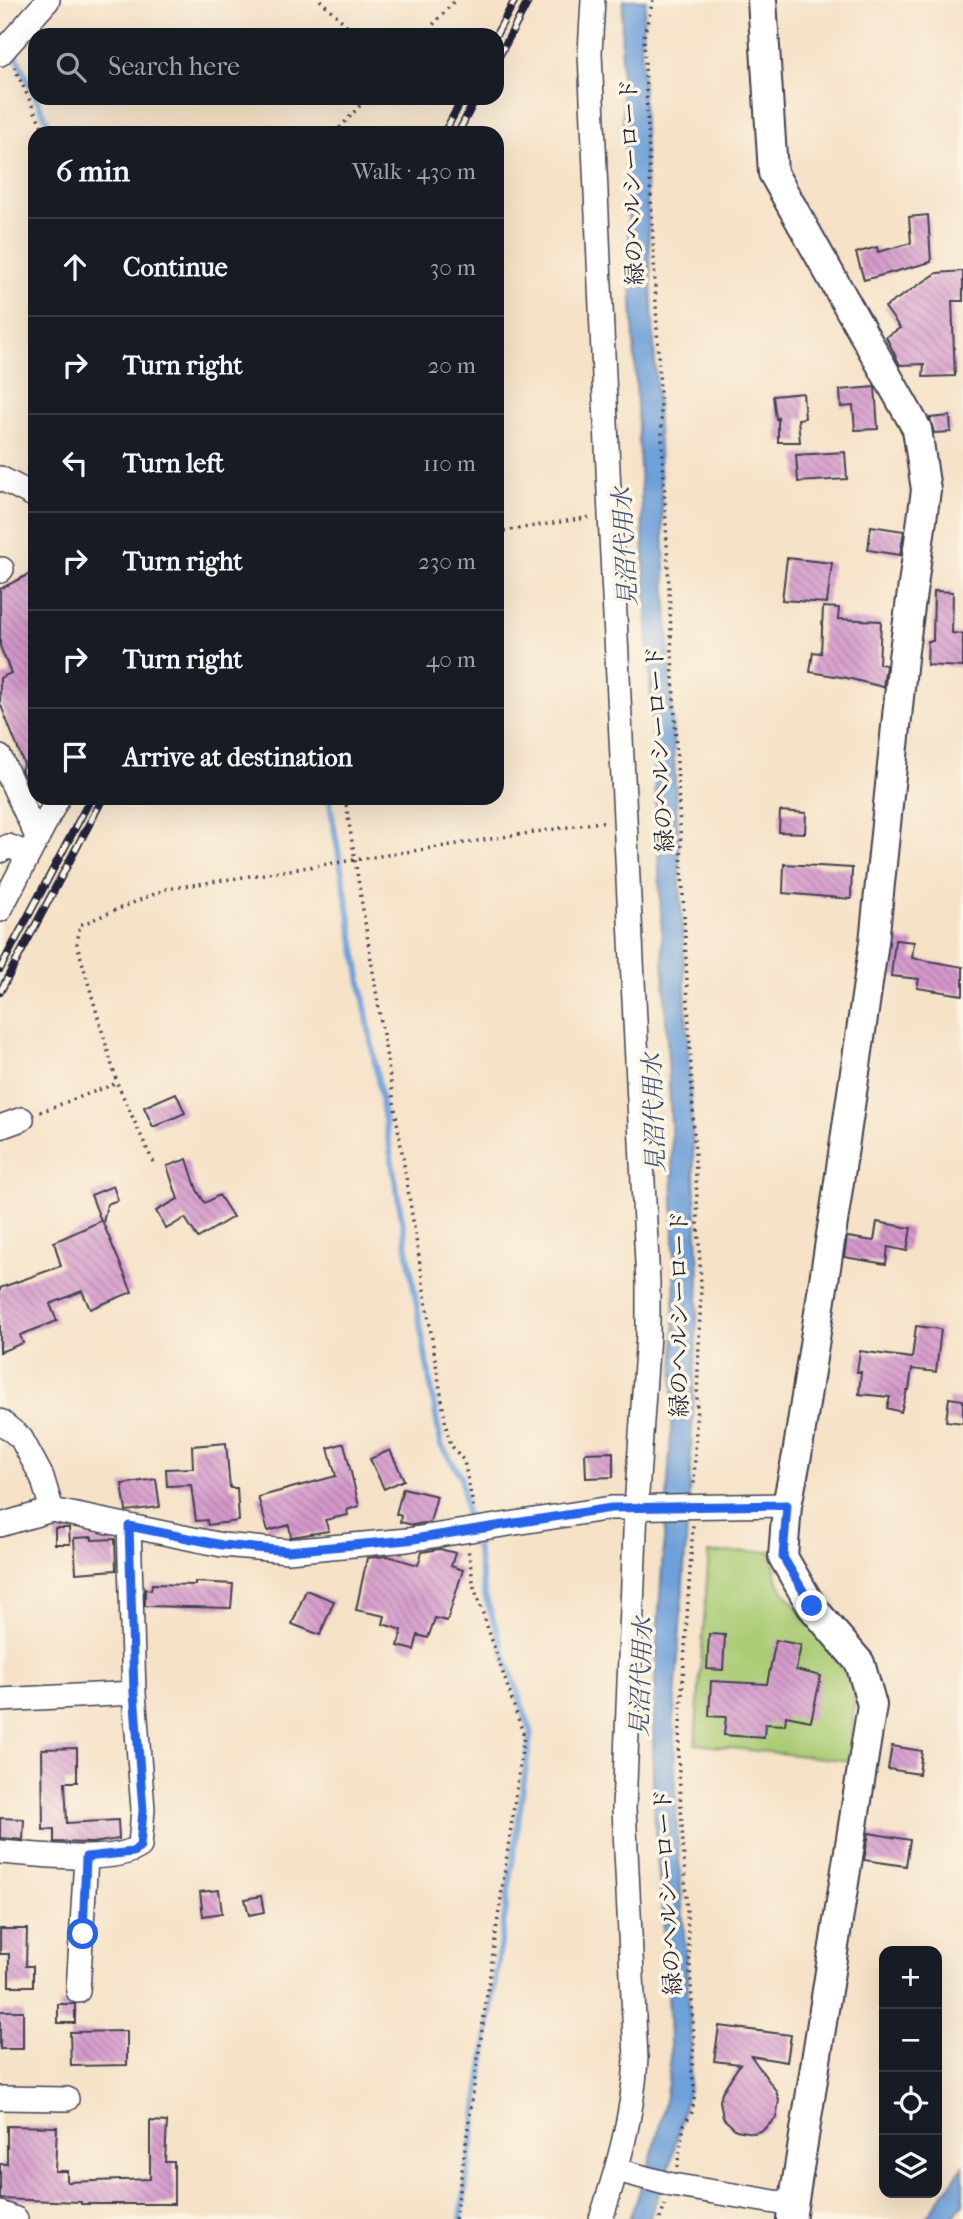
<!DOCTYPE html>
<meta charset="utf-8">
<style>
:root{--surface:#171b24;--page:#242831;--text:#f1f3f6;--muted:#9ea1a6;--line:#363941}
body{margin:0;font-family:"IM FELL French Canon","Noto Serif JP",serif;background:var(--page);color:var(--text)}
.controls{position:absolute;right:21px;bottom:21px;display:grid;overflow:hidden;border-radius:14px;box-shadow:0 7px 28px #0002}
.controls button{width:63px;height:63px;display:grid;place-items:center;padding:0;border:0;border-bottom:2px solid var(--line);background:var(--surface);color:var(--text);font:35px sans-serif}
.stop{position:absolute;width:21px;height:21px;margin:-16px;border:5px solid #2563eb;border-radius:50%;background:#fff}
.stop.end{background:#2563eb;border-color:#fff;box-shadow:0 2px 7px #0008}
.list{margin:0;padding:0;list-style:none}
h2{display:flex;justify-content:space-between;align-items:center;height:91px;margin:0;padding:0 28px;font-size:30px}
h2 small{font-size:23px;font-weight:400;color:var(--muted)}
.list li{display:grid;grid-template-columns:46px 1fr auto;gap:21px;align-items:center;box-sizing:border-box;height:98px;padding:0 28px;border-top:2px solid var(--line)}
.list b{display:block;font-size:26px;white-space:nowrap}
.list em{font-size:23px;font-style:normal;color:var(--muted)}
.icon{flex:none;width:38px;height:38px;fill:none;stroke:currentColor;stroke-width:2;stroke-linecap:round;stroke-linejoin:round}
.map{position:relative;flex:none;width:963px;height:2219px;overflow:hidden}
.search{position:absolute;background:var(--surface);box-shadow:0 7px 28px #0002;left:28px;top:28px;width:476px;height:77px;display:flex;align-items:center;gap:18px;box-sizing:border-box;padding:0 24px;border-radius:21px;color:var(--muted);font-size:26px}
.panel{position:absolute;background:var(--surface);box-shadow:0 7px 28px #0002;left:28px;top:126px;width:476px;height:679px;border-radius:21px}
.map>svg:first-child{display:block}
</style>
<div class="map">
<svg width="963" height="2219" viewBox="0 0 963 2219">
<defs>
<pattern id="building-back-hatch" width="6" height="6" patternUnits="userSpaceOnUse" patternTransform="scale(1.75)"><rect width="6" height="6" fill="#d498cb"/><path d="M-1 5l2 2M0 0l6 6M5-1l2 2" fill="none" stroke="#ac7ca6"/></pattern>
</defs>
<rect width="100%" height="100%" fill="#fcf5e5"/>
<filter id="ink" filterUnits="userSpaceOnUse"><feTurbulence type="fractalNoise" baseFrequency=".0143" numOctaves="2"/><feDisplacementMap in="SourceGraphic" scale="14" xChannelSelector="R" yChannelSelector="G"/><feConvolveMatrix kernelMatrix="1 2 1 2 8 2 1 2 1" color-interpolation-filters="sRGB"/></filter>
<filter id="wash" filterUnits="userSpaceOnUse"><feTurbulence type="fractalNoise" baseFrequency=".00686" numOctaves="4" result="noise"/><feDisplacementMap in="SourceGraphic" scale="28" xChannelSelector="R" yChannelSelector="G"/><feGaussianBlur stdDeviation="1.57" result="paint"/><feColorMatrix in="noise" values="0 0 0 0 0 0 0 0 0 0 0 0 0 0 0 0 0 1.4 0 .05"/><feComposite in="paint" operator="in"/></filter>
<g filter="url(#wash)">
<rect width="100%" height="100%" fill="#f5e2c7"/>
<path fill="#aacc75" stroke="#667758" stroke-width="2" d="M771,1551L778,1583L831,1651L855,1690L850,1761L695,1744L709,1553Z"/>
<path fill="#6ea0d9" stroke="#48618a" stroke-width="2" d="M624,0H646L641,42L646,177L699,1276L689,1498L674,1715L676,1815L691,2037L690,2083L668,2174L660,2190L649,2219H629C647,2174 662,2129 668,2081C672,2052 669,2021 668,1992C664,1913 652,1834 653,1755C654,1647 665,1541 671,1434C677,1330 674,1227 671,1124L621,68L622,18Z
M963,2166V2204L952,2219H925Z"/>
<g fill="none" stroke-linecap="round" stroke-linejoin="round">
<path stroke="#6ea0d9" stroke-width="6" d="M12,47L35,96
M36,98L53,133
M329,798L441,1445L461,1476L468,1525
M461,2219L531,1732L484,1593L476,1544L472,1535"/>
</g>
<g id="blocks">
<path fill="url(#building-back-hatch)" d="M928,215L931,262L864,280L856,253L877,247L878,252L911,243L909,217Z
M963,271V301H952L955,376L923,377L924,364L900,365L886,337L900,328L885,307L937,273Z
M875,387L878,429L855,430L853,406L841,407L840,390Z
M803,393L805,418L798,419L800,442H778V418L776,419L773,396Z
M950,416L951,432L934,433L930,418Z
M845,452L847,479L798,482L796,455Z
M871,526L904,531L900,555L868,550Z
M787,558L832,563L827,603L782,600Z
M35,571V789L28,784L21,770L24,764L0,703V678L11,673L0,646V589Z
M934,591L953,592L952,633L963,634V667L927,665L928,641H933Z
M823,607L839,608L838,619L881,621L879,664L886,665L883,687L847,678L810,672L813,652L821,653Z
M780,811L806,813L805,833L779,832Z
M784,864L852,868L851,899L783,893Z
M895,940L914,942L912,958L963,967V995L917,988L919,979L891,976Z
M176,1093L185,1113L153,1127L144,1107Z
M187,1159L197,1190L205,1203L219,1195L233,1217L198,1238L185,1218L166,1229L156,1211L178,1199L167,1166Z
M113,1186L118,1200L107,1204L103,1223L132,1292L90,1309L82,1291L50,1304L57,1321L20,1335L23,1343L0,1352V1288L61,1266L54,1242L101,1221L91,1195Z
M877,1222L911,1228L907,1251L888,1247L886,1264L844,1257L847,1237L874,1241Z
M916,1326L941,1329L936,1372L912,1369L909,1390H907L901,1412L887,1408L890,1397L859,1394L861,1372H857L860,1351L912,1358Z
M949,1398L963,1400V1423L946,1421Z
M226,1443L230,1488H237L239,1521L208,1525L207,1520L196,1521L191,1485L167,1486L166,1469L193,1468L192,1446Z
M344,1443L359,1506L347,1510L348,1515L325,1520L329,1531L291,1537L289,1525L268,1531L258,1497L336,1476L328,1448Z
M390,1450L404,1480L384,1489L370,1459Z
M613,1452V1477L586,1478L585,1453Z
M156,1479L160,1507L126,1511L122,1484Z
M403,1488L437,1496L430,1522L413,1525L400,1522L401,1516L396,1514Z
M55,1528H69L70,1544H55Z
M92,1537V1540L115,1539L116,1570L76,1573L74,1538Z
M440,1549L455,1553L451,1566L463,1570L447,1621L435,1618L428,1638L418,1635L414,1650L398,1646L402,1630L383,1624L385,1616L356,1610L367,1558L388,1556L418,1565L422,1552Z
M195,1582L233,1584L231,1608L145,1606V1589L151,1590L152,1584L195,1585Z
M306,1590L334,1601L320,1635L292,1624Z
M709,1634L725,1635L723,1670L707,1669Z
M776,1640L801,1645L796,1670L821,1676L811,1721L786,1716L785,1725L765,1724L764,1738L724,1735L726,1717L709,1716L711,1681L767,1684Z
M892,1746L922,1751L919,1774L888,1769Z
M77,1748V1782H65L67,1823L118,1820L119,1839L93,1843L54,1842V1829L43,1830L42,1749Z
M0,1818L24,1819L23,1840L0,1838Z
M869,1833L910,1840L906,1866L864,1860Z
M219,1890L222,1913L203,1916L200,1892Z
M261,1896L264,1912L249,1915L245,1899Z
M0,1929H27L26,1966H33V1986H9V1954H0Z
M58,2004H75V2023H58Z
M0,2011H23V2049H0Z
M719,2026L791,2035L787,2062L751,2056L776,2091L779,2100L776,2118L763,2130L754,2133L736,2130L723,2118L720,2101L722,2092L740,2064L714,2061Z
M127,2031V2065L71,2066L70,2032Z
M150,2121L167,2122L165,2162H174V2204H81V2202L0,2199V2164H7V2126L57,2127L55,2171H67V2182L150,2179Z"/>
</g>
</g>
<g filter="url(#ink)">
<use href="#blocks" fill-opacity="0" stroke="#423f50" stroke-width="2"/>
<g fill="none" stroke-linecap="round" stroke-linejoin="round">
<defs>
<path id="minor" d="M593,0L590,53L610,515L648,1283V1335L636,1507L624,1808L636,2059C633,2115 618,2166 601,2219
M0,54L48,0
M0,478L35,496
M0,571L2,569
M0,757L37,837
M0,851L8,846L28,854
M0,910L58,798
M0,1127L22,1119
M0,1421L21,1438L42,1477L52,1510
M0,1525L52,1510L222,1545L288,1551L407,1540L611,1508L787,1505
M0,1700L134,1693
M0,1852C32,1854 115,1865 140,1846L143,1809L134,1693L129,1526
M78,1991L86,1858
M0,2098L67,2099
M617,2170L672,2185L793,2205
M0,2213L16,2219"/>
<path id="tertiary" d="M762,0L773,173L917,429L926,490L903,658L874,942L835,1209L797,1455L787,1505L783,1557L812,1607L860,1663L872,1705L791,2219"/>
</defs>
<use href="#minor" stroke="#423f50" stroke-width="26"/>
<use href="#tertiary" stroke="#423f50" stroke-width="32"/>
<path stroke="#423f50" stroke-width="3.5" stroke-dasharray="2 5" stroke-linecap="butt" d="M320,0L357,35
M653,0L644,36L645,66L701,1286L694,1485
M424,35L455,0
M14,67L45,133
M335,133L367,98
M27,471L35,462
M497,532L592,517
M345,798L447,1432L451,1445L464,1461L474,1510
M40,1112L117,1083
M153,1162L117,1083L77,944L80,925L166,889L607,821
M677,2167L684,2125L692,2112L695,2094L692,2072L694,2038L678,1755L693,1525
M455,2219L524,1736L474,1587L468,1549
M660,2219L665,2205"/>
<use href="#minor" stroke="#fff" stroke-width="23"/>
<use href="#tertiary" stroke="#fff" stroke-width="28"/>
<defs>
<path id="rail" d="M496,35L515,0
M497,60L529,0
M444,133L463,98
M458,133L476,98
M0,969L91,798
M0,992L103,798"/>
</defs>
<use href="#rail" stroke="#22223b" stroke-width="8"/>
<use href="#rail" stroke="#fcf5e5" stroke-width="5" stroke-dasharray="16" stroke-linecap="butt"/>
</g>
</g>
<g fill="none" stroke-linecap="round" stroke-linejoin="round" filter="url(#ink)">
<path stroke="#2563eb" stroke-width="9" d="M83,1934L86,1857L133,1852L140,1846L143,1810L134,1693L129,1526L222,1545L288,1551L407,1540L611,1508L787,1505L783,1557L812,1606"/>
</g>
<g text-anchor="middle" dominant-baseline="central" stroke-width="7" stroke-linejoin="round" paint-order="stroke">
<g font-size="23" fill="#22223b" stroke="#fcf5e5">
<text transform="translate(632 182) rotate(-92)">緑のヘルシーロード</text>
<text transform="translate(660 749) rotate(-93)">緑のヘルシーロード</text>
<text transform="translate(679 1314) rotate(-90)">緑のヘルシーロード</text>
<text transform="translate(668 1892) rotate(-93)">緑のヘルシーロード</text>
</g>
<g font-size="24" font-style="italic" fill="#40547a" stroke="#fcf5e5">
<text transform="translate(625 547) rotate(-93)">見沼代用水</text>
<text transform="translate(654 1113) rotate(-92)">見沼代用水</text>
<text transform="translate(641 1677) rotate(-88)">見沼代用水</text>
</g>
</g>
</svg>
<div class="controls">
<button>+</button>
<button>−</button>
<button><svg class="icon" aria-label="locate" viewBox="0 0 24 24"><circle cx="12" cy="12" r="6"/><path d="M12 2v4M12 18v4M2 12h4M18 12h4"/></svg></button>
<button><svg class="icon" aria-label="layers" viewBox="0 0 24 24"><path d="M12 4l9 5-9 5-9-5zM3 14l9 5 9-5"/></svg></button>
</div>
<div class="stop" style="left:83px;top:1934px"></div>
<div class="stop end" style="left:812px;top:1606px"></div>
<div class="search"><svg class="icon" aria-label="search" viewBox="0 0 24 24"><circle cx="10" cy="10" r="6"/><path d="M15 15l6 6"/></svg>Search here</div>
<section class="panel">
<h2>6 min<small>Walk · 430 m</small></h2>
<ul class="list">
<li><svg class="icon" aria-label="ahead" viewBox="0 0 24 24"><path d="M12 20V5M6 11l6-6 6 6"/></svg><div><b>Continue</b></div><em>30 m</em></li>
<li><svg class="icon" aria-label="right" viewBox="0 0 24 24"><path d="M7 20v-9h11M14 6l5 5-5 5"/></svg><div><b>Turn right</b></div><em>20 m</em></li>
<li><svg class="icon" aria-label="left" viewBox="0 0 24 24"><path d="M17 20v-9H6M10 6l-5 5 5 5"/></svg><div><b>Turn left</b></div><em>110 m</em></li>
<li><svg class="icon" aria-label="right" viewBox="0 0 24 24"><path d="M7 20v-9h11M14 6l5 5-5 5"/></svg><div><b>Turn right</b></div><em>230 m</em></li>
<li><svg class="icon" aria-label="right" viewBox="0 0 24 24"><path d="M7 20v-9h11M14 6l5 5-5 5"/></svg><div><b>Turn right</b></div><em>40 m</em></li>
<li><svg class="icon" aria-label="arrive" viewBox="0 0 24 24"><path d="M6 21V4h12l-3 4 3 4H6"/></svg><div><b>Arrive at destination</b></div></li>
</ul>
</section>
</div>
